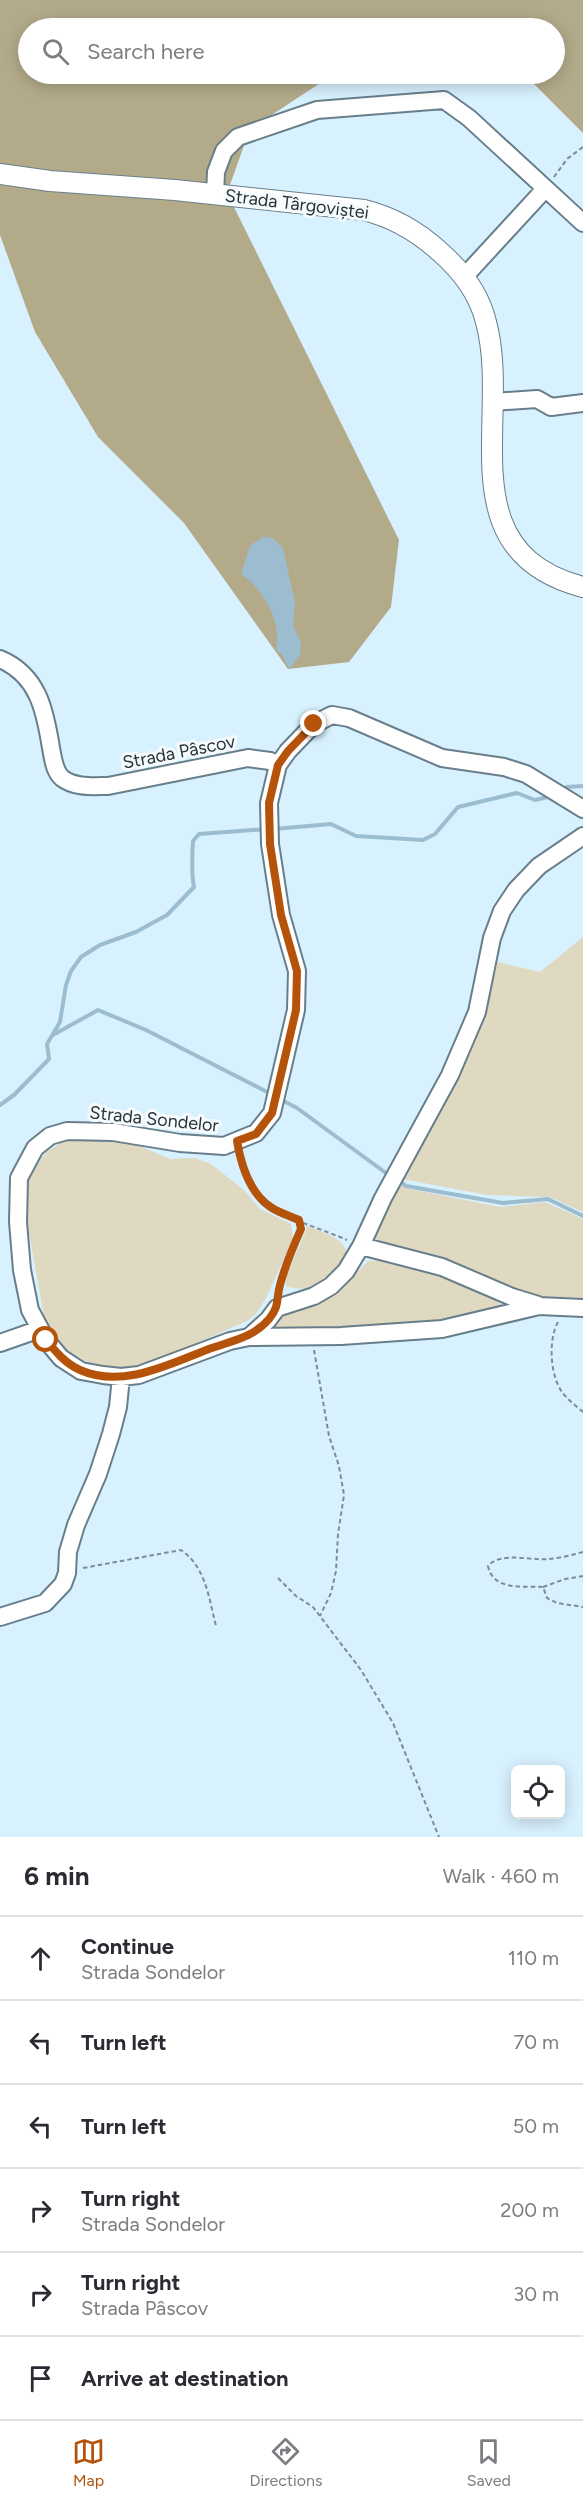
<!DOCTYPE html>
<meta charset="utf-8">
<style>
:root{--surface:#fff;--page:#f7f7f7;--text:#2b2b33;--muted:#7c7c81;--line:#e1e1e2;--accent:#b45309}
body{margin:0;font-family:Figtree,sans-serif;background:var(--page);color:var(--text)}
.controls{position:absolute;right:18px;bottom:18px;display:grid;overflow:hidden;border-radius:9px;box-shadow:0 3px 15px #0003}
.controls button{width:54px;height:54px;display:grid;place-items:center;padding:0;border:0;border-bottom:2px solid var(--line);background:var(--surface);color:var(--text);font:30px sans-serif}
.stop{position:absolute;width:18px;height:18px;margin:-14px;border:4px solid #b45309;border-radius:50%;background:#fff}
.stop.end{background:#b45309;border-color:#fff;box-shadow:0 2px 6px #0008}
.list{margin:0;padding:0;list-style:none}
h2{display:flex;justify-content:space-between;align-items:center;height:78px;margin:0;padding:0 24px;font-size:26px}
h2 small{font-size:20px;font-weight:400;color:var(--muted)}
.list li{display:grid;grid-template-columns:39px 1fr auto;gap:18px;align-items:center;box-sizing:border-box;height:84px;padding:0 24px;border-top:2px solid var(--line)}
.list b{display:block;font-size:22px;white-space:nowrap}
.list p{margin:0;font-size:20px;white-space:nowrap;color:var(--muted)}
.list em{font-size:20px;font-style:normal;color:var(--muted)}
.icon{flex:none;width:33px;height:33px;fill:none;stroke:currentColor;stroke-width:2;stroke-linecap:round;stroke-linejoin:round}
.map{position:relative;flex:none;width:583px;height:1837px;overflow:hidden}
.search{position:absolute;background:var(--surface);box-shadow:0 3px 15px #0003;left:18px;right:18px;top:18px;height:66px;display:flex;align-items:center;gap:15px;box-sizing:border-box;padding:0 21px;border-radius:33px;color:var(--muted);font-size:22px}
.sheet{height:582px;background:var(--surface)}
nav{display:flex;justify-content:space-around;align-items:center;box-sizing:border-box;height:84px;border-top:2px solid var(--line);background:var(--surface);font-size:16px;color:var(--muted)}
nav a{display:grid;justify-items:center;gap:3px}
nav .on{color:var(--accent)}
.map>svg:first-child{display:block}
</style>
<div class="map">
<svg width="583" height="1837" viewBox="0 0 583 1837">
<rect width="100%" height="100%" fill="#d8f1fe"/>
<path fill="#dfd9c1" d="M583,937V1212L550,1197L487,1195L402,1179L442,1107L479,1026L498,962L540,972Z
M97,1136L140,1146L170,1159L195,1158L211,1164L244,1190L260,1209L291,1224L293,1239L265,1300L255,1315L247,1321L149,1364L115,1369L91,1364L57,1345L44,1316L27,1222V1181L46,1152L67,1139Z
M396,1184L410,1189L500,1207L545,1202L583,1219V1304L551,1303L372,1244L370,1239Z
M305,1225C319,1231 345,1237 347,1254C332,1280 316,1295 286,1286L287,1274L307,1228Z
M382,1260L416,1267L495,1298L503,1307L444,1325L277,1330L275,1324L280,1314L299,1311L356,1273L368,1261Z"/>
<path fill="#b3aa8a" d="M0,0H583V133L524,74H554V28H28V74H334L250,129L227,193L399,540L391,607L349,662L288,669L184,523L98,437L35,332L0,235Z"/>
<path fill="#9bbdcf" d="M263,537L273,538L283,548L295,603L293,626L301,642L300,656L289,669L282,655L276,649C282,622 264,589 241,574L250,546Z"/>
<g fill="none" stroke-linecap="round" stroke-linejoin="round">
<path stroke="#9bbdcf" stroke-width="4" d="M561,791L567,787L583,786
M274,829L331,824L356,836L423,840L435,834L458,807L517,793L535,800L552,796
M53,1035L98,1010L146,1030L271,1094
M280,1099L297,1108L390,1176
M0,1105L14,1095L49,1059L47,1044L60,1022L66,985L71,971L81,957L100,945L136,932L167,915L194,887C191,873 192,857 193,841L199,834L267,829
M399,1181L406,1186L503,1203L548,1199L583,1216"/>
<defs>
<path id="minor" d="M215,195L216,172L224,151L238,137L317,110L444,100L469,118L583,223
M464,277L545,189
M493,402L537,399L551,407L583,403
M0,659C38,675 45,710 51,748C53,758 54,771 62,778C75,788 93,786 108,786L248,758L270,761L278,765
M583,809L526,774L504,767L442,758L349,718L332,715L314,724L288,751L278,765L269,803L270,844L281,915L297,971L296,1010L272,1113L256,1133L224,1146L180,1143L113,1132L67,1131L50,1136L35,1148L19,1178L18,1222L22,1270L30,1310L46,1340L61,1358L81,1371L103,1375L121,1377L139,1375L230,1341L249,1337L341,1336L442,1329L539,1306L583,1308
M361,1246L442,1267L512,1297L538,1305
M249,1337L268,1320L277,1308L314,1296L331,1286L346,1271L361,1246L383,1198L450,1075L477,1012L492,938L502,911L516,890L539,866L583,836
M0,1343L40,1329
M0,1617L45,1603L63,1584L67,1573L68,1552L76,1525L98,1474L111,1434L118,1407L121,1377"/>
<path id="major" d="M0,174L50,181L175,190L364,210C392,217 417,231 439,251C461,270 479,293 486,322C512,418 446,551 583,587"/>
</defs>
<use href="#minor" stroke="#687f8b" stroke-width="20"/>
<use href="#major" stroke="#687f8b" stroke-width="22"/>
<path stroke="#7c8d96" stroke-width="2" stroke-dasharray="4.5 3" stroke-linecap="butt" d="M554,177L567,159L583,147
M239,1156C242,1174 256,1195 270,1207C282,1217 330,1232 347,1240
M278,1293C281,1270 303,1241 299,1219
M558,1322C548,1340 550,1375 562,1392C567,1399 576,1406 583,1412
M314,1350L329,1436L339,1466L344,1495L338,1534L336,1571L331,1593L320,1616
M583,1552C572,1555 560,1558 549,1559C531,1561 501,1551 488,1566C493,1591 523,1586 543,1587L547,1598L557,1603L583,1607
M83,1568L181,1550C206,1567 209,1599 216,1626
M278,1578L296,1596L313,1607L361,1670L393,1723L439,1837
M543,1587L565,1579L583,1576"/>
<use href="#minor" stroke="#fff" stroke-width="16"/>
<use href="#major" stroke="#fff" stroke-width="20"/>
</g>
<g fill="none" stroke-linecap="round" stroke-linejoin="round">
<path stroke="#b45309" stroke-width="8" d="M46,1340C56,1352 66,1364 80,1370C123,1389 169,1364 209,1349C231,1341 253,1338 269,1319C280,1306 276,1299 280,1285C285,1266 293,1247 301,1229L299,1220C290,1216 280,1213 272,1208C250,1194 241,1165 237,1141L256,1134L272,1113L296,1010L297,971L281,915L270,844L269,803L278,765L288,751L314,724"/>
</g>
<g text-anchor="middle" dominant-baseline="central" stroke-width="6" stroke-linejoin="round" paint-order="stroke">
<g font-size="18" fill="#2a3439" stroke="#f6fbfd">
<text transform="translate(297 204) rotate(7)">Strada Târgoviștei</text>
<text transform="translate(179 752) rotate(-11)">Strada Pâscov</text>
<text transform="translate(154 1119) rotate(6)">Strada Sondelor</text>
</g>
</g>
</svg>
<div class="controls">
<button><svg class="icon" aria-label="locate" viewBox="0 0 24 24"><circle cx="12" cy="12" r="6"/><path d="M12 2v4M12 18v4M2 12h4M18 12h4"/></svg></button>
</div>
<div class="stop" style="left:46px;top:1340px"></div>
<div class="stop end" style="left:314px;top:724px"></div>
<div class="search"><svg class="icon" aria-label="search" viewBox="0 0 24 24"><circle cx="10" cy="10" r="6"/><path d="M15 15l6 6"/></svg>Search here</div>
</div>
<section class="sheet">
<h2>6 min<small>Walk · 460 m</small></h2>
<ul class="list">
<li><svg class="icon" aria-label="ahead" viewBox="0 0 24 24"><path d="M12 20V5M6 11l6-6 6 6"/></svg><div><b>Continue</b><p>Strada Sondelor</p></div><em>110 m</em></li>
<li><svg class="icon" aria-label="left" viewBox="0 0 24 24"><path d="M17 20v-9H6M10 6l-5 5 5 5"/></svg><div><b>Turn left</b></div><em>70 m</em></li>
<li><svg class="icon" aria-label="left" viewBox="0 0 24 24"><path d="M17 20v-9H6M10 6l-5 5 5 5"/></svg><div><b>Turn left</b></div><em>50 m</em></li>
<li><svg class="icon" aria-label="right" viewBox="0 0 24 24"><path d="M7 20v-9h11M14 6l5 5-5 5"/></svg><div><b>Turn right</b><p>Strada Sondelor</p></div><em>200 m</em></li>
<li><svg class="icon" aria-label="right" viewBox="0 0 24 24"><path d="M7 20v-9h11M14 6l5 5-5 5"/></svg><div><b>Turn right</b><p>Strada Pâscov</p></div><em>30 m</em></li>
<li><svg class="icon" aria-label="arrive" viewBox="0 0 24 24"><path d="M6 21V4h12l-3 4 3 4H6"/></svg><div><b>Arrive at destination</b></div></li>
</ul>
</section>
<nav>
<a class="on"><svg class="icon" aria-label="map" viewBox="0 0 24 24"><path d="M3 6l6-2 6 2 6-2v14l-6 2-6-2-6 2zM9 4v14M15 6v14"/></svg>Map</a>
<a><svg class="icon" aria-label="directions" viewBox="0 0 24 24"><path d="M12 3l9 9-9 9-9-9zM9 14v-3h6M13 9l2 2-2 2"/></svg>Directions</a>
<a><svg class="icon" aria-label="saved" viewBox="0 0 24 24"><path d="M7 4h10v16l-5-4-5 4z"/></svg>Saved</a>
</nav>
